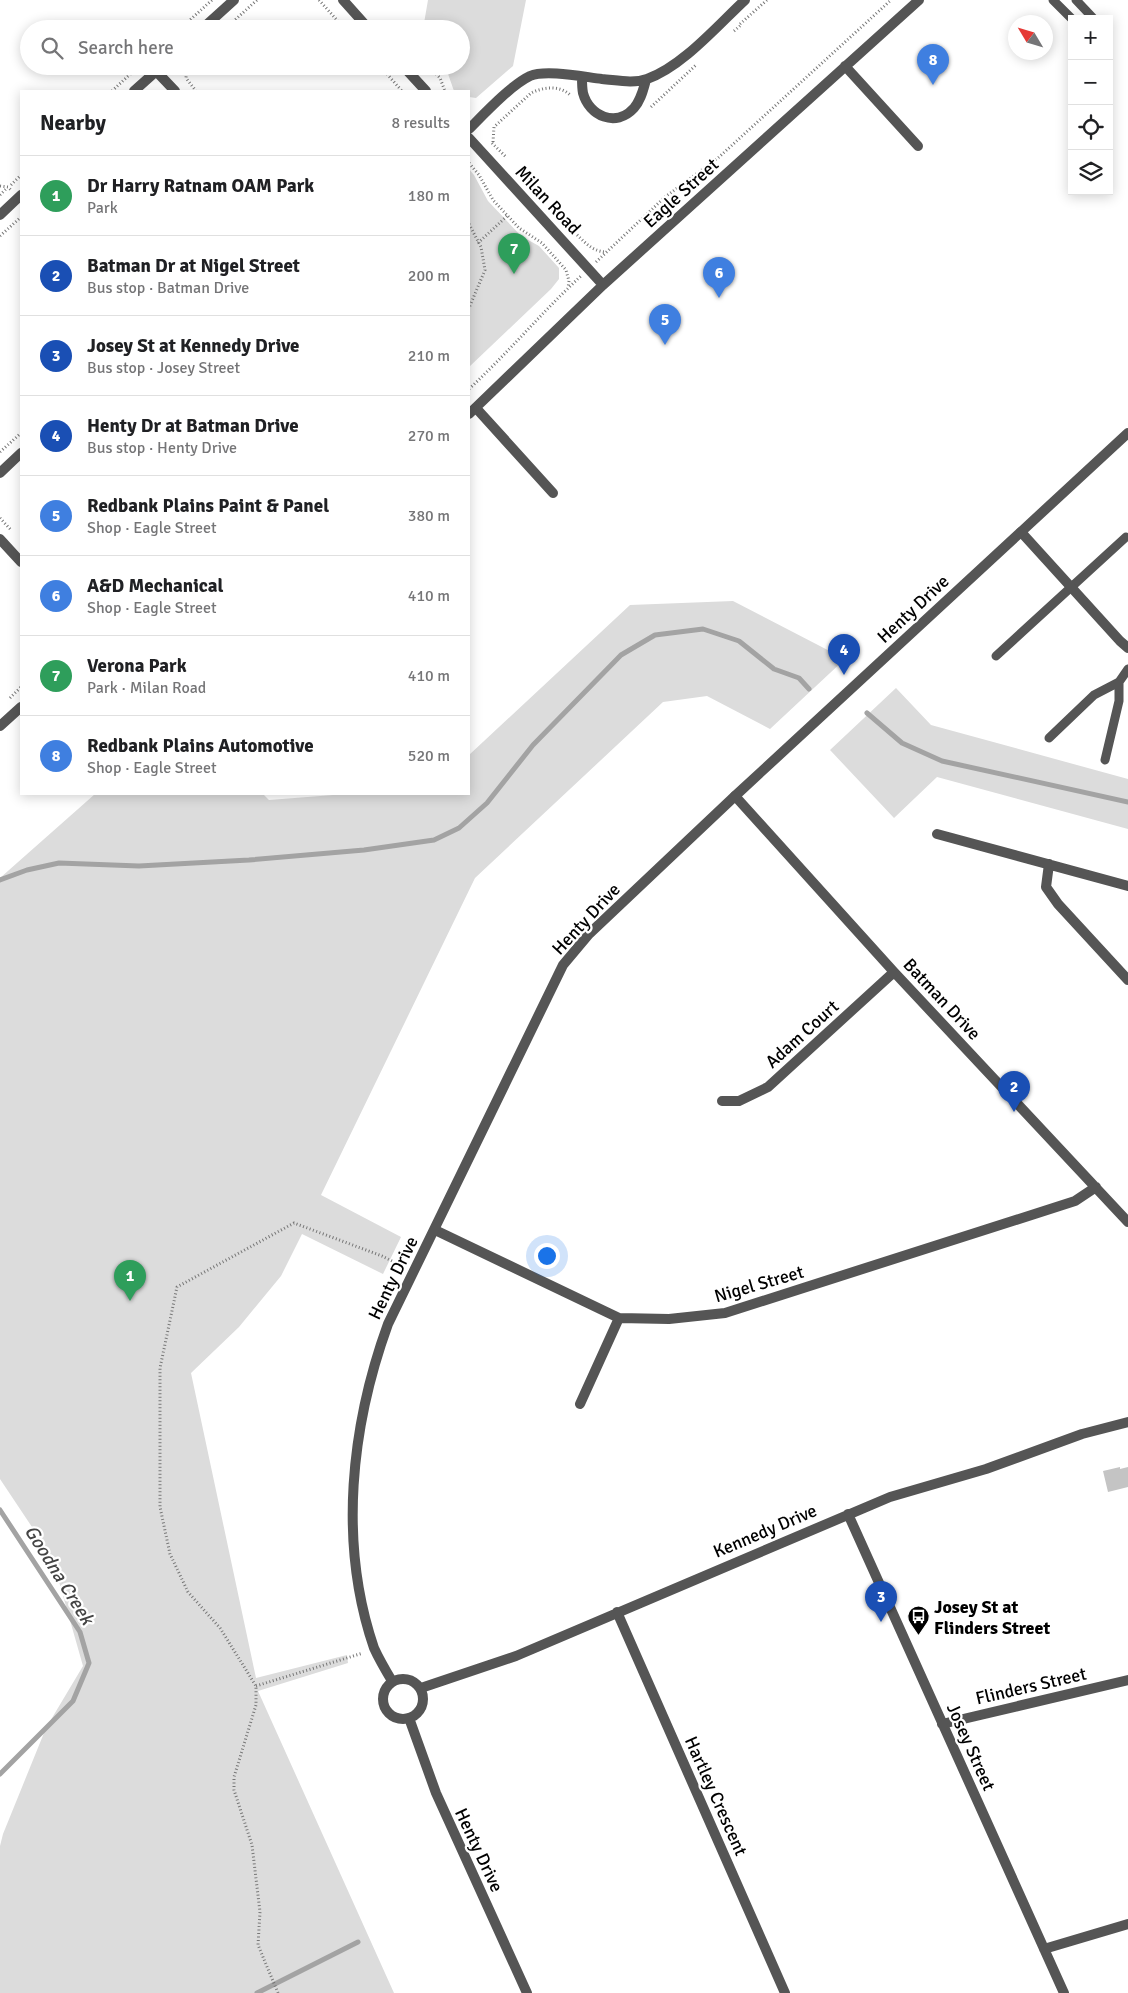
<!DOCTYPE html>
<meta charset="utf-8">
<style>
:root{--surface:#fff;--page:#f6f6f6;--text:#202124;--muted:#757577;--line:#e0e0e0;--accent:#ea580c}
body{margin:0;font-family:Signika,sans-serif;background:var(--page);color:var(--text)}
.controls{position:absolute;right:15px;top:15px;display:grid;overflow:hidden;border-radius:0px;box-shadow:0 2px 12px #0003}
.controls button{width:45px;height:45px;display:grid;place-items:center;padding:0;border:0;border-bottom:1px solid var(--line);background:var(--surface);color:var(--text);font:25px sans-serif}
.compass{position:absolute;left:1008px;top:15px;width:45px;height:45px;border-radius:50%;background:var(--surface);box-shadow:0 2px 12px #0003;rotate:308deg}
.you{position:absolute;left:546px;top:1255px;width:18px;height:18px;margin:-12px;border:4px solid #fff;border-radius:50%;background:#1a73e8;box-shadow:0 0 0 8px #1a73e833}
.badge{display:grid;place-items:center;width:32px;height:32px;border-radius:50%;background:var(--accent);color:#fff;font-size:16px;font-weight:700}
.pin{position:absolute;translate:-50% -41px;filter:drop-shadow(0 1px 2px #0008)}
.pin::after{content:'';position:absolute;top:26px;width:18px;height:15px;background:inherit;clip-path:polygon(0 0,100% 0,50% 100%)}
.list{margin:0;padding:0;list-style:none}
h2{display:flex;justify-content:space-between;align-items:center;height:65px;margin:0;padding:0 20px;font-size:21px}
h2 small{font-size:16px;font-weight:400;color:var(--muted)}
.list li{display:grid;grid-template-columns:32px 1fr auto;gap:15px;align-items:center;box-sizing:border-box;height:80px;padding:0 20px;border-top:1px solid var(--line)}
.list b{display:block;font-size:19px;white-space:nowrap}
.list p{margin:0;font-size:16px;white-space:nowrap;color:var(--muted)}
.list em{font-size:16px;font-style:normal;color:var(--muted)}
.icon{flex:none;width:28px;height:28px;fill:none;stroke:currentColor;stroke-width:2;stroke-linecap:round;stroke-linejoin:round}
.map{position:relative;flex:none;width:1128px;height:1993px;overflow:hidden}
.search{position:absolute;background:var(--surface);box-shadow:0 2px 12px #0003;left:20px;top:20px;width:450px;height:55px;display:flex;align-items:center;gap:12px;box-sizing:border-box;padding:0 18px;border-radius:28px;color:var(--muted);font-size:19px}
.panel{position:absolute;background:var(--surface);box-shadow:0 2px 12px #0003;left:20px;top:90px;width:450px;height:705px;border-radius:0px}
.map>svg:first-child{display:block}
</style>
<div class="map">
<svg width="1128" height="1993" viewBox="0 0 1128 1993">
<rect width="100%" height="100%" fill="#fff"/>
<path fill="#dcdcdc" d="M428,0H526L513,66L476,98L469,97V91H454L447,71L442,66H461V29H423Z
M469,169L474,175L488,201L521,236L539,246L559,268V279L551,289L469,367Z
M733,601L845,659L770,729L707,696L663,702L475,878L321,1195L401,1237L383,1274L302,1234L281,1276L239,1327L191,1373L256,1678L347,1655L348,1663L258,1691L394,1993H0V1846L3,1834L46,1728L83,1666L52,1557L0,1479V878L95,794H263L269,800L346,794H469V755L630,605Z
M896,688L931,725L1128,779V829L937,777L894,818L830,750Z"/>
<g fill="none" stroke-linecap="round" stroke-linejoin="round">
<path stroke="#a3a3a3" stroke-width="5" d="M867,713L902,743L942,761L1128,802
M0,880L27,870L59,863L139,866L249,860L364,850L434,840L459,828L487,803L533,745L621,655L655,635L703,629L739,641L774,669L799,678L809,689
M0,1510L80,1632L89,1663L73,1701L0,1774
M257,1993L358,1942"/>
</g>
<path fill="#c4c4c4" d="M1120,1467V1469L1128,1467V1487L1108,1492L1103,1471Z"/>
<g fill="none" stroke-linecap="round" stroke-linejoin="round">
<path stroke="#777" stroke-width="3" stroke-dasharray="1 2.5" stroke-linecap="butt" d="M319,0L345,29
M381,23L388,29
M740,24L767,0
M180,29L212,0
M225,29L257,0
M734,31L741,25
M187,66L186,78L196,91
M380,66L402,91
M429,66L440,78L445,91
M176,74L184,66
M112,91L139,66
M651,107L696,65
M493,142L494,127L531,93C543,87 560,85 570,95
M492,143L506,157
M469,163L479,175L493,200L519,228L542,243L566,270L569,281L568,288
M11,185L21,175
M0,186L8,187L11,190
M0,195L6,189
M469,224L481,247L485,270L469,308
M572,230C583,240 590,251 606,252
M0,236L21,217
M478,243L507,216
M596,262L665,197L718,158L891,0
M469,389C508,353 542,312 581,276
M0,452L21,433
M0,518L11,530
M10,698L21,687
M256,1686L363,1653
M278,1993L258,1945L260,1912L252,1845L234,1790V1777L256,1705V1686L220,1628L188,1592L170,1554L160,1507V1368L177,1287L294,1223L382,1256L404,1267"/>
<path stroke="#555" stroke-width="9" d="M1053,0L1072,19
M1076,0L1094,19
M996,656L1126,537
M1049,738L1094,695L1119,682L1128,669
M1105,760L1119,701V682"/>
<path stroke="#555" stroke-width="10" d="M343,0L369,29
M202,29L234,0
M403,66L426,91
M845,66L918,146
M156,71L175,91
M582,77C582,82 582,88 583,93C589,116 616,128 634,108C641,100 643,90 646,80
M134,91L162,66
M469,129C484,114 511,85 530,76C546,69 584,77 602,79C616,80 633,84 647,79C682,67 718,25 745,0
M469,138L603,285
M0,215L21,195
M476,408L553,493
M469,414L603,285L919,0
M0,473L21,453
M1021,532L1120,641L1128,648
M0,539L21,562
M0,726L21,707
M735,796L894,972L1128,1222
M937,834L1128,886
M1049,864L1046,887L1058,904L1128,980
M722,1101H739L768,1087L894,972
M435,1230L619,1318L669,1319L725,1313L1075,1201L1096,1187
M580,1404L619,1318
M848,1514L1064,1993
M617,1612L785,1993
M421,1688L516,1656L890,1497L986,1469L1082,1434L1128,1422
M942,1724L1128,1680
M1044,1949L1128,1924"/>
<path stroke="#555" stroke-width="10" d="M383 1699a20 20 0 1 1 40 0a20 20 0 1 1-40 0Z
M392,1681C386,1671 379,1659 374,1648C338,1543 351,1426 388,1324L563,965L589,934L735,796L1128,433
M409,1718L436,1793L527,1993"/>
</g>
<defs>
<symbol id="bus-pin" viewBox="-11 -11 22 30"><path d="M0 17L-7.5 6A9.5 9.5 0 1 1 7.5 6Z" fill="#000" stroke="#fff"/><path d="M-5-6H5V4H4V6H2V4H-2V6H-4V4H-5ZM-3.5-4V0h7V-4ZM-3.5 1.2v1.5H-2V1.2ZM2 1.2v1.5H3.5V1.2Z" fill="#fff"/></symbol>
</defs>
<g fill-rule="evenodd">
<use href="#bus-pin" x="906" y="1604" width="25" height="34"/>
</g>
<g text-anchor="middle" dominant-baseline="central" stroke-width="4.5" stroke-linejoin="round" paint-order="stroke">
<g font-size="18" fill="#000" stroke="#fff">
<text transform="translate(681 193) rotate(-42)">Eagle Street</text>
<text transform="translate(548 200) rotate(47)">Milan Road</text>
<text transform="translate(913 609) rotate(-43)">Henty Drive</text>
<text transform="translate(586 919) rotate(-47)">Henty Drive</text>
<text transform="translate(942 999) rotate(47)">Batman Drive</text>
<text transform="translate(802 1034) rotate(-42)">Adam Court</text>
<text transform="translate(393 1278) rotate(-64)">Henty Drive</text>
<text transform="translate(759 1284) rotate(-16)">Nigel Street</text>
<text transform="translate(765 1531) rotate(-23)">Kennedy Drive</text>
<text transform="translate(1031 1686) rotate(-13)">Flinders Street</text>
<text transform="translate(971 1747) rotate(66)">Josey Street</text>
<text transform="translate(716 1796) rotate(66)">Hartley Crescent</text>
<text transform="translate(479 1850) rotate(65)">Henty Drive</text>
</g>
<g font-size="18" font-weight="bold" fill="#000" stroke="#fff" text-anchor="start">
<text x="934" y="1607">Josey St at<tspan x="934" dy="21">Flinders Street</tspan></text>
</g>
<g font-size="19" font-style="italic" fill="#444" stroke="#fff">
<text transform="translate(59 1575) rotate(58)">Goodna Creek</text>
</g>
</g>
</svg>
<div class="controls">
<button>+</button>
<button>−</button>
<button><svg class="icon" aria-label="locate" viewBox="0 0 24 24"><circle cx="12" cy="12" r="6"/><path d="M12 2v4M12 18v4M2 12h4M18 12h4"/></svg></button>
<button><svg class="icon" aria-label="layers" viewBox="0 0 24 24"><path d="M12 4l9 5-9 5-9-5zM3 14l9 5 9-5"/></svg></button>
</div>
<svg class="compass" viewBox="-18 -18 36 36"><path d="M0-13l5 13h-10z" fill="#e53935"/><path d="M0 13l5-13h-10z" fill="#757577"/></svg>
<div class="you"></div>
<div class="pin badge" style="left:130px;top:1301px;background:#2e9e5b">1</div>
<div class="pin badge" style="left:1014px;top:1112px;background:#1a4fb4">2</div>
<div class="pin badge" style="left:881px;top:1622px;background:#1a4fb4">3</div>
<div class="pin badge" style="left:844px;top:675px;background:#1a4fb4">4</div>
<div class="pin badge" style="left:665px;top:345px;background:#3f7fe0">5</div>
<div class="pin badge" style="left:719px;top:298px;background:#3f7fe0">6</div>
<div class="pin badge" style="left:514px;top:274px;background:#2e9e5b">7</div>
<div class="pin badge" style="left:933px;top:85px;background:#3f7fe0">8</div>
<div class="search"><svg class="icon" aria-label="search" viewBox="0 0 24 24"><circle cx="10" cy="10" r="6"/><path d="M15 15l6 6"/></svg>Search here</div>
<section class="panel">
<h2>Nearby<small>8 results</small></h2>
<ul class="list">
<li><span class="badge" style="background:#2e9e5b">1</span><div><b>Dr Harry Ratnam OAM Park</b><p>Park</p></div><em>180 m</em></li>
<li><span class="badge" style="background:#1a4fb4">2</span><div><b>Batman Dr at Nigel Street</b><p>Bus stop · Batman Drive</p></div><em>200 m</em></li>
<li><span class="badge" style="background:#1a4fb4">3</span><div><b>Josey St at Kennedy Drive</b><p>Bus stop · Josey Street</p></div><em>210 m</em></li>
<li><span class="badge" style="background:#1a4fb4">4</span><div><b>Henty Dr at Batman Drive</b><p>Bus stop · Henty Drive</p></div><em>270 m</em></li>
<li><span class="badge" style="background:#3f7fe0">5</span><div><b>Redbank Plains Paint &amp; Panel</b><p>Shop · Eagle Street</p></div><em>380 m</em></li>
<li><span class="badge" style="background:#3f7fe0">6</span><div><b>A&amp;D Mechanical</b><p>Shop · Eagle Street</p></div><em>410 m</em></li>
<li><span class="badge" style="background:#2e9e5b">7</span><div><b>Verona Park</b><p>Park · Milan Road</p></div><em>410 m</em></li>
<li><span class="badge" style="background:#3f7fe0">8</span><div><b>Redbank Plains Automotive</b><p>Shop · Eagle Street</p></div><em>520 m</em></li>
</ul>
</section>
</div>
